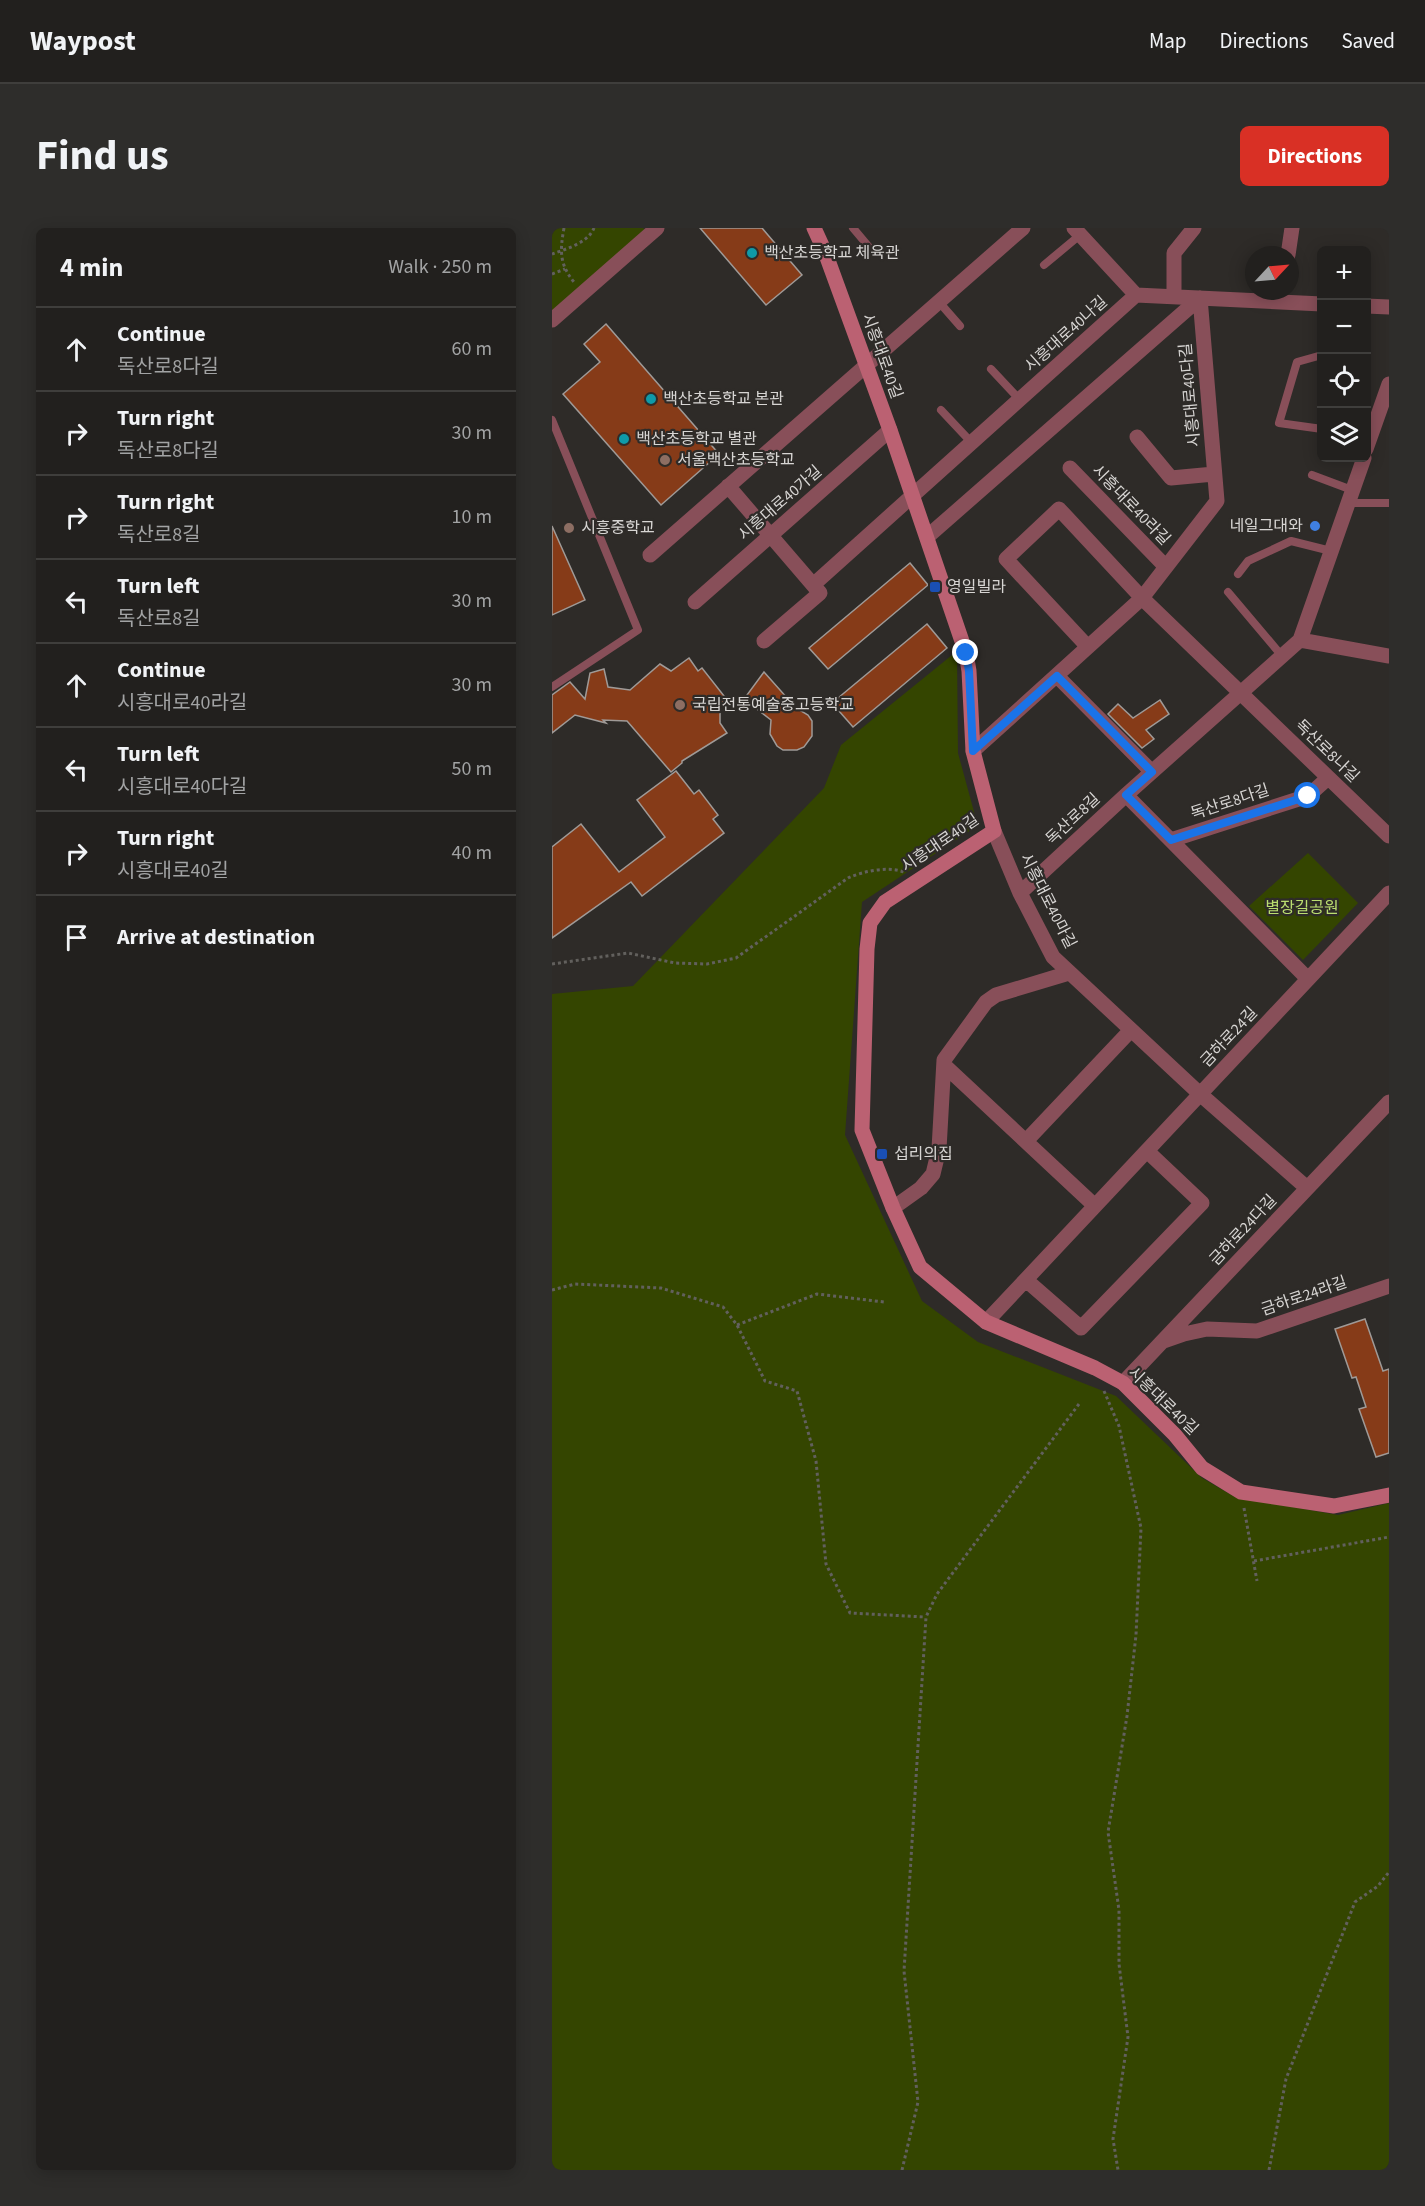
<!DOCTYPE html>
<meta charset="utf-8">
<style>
:root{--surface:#22201e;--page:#2e2d2b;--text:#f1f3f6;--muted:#a2a3a4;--line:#3f3e3c;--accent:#d93025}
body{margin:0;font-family:"Source Sans 3","Noto Sans KR",sans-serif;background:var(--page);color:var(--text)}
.controls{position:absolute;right:18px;top:18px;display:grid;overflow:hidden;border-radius:9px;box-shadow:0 3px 15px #0003}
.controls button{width:54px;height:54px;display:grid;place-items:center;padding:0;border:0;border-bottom:2px solid var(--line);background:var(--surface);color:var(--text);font:30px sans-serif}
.compass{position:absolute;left:693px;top:18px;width:54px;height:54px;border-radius:50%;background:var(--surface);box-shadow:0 3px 15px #0003;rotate:64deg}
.stop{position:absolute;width:18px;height:18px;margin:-14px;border:4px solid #1a73e8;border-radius:50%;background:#fff}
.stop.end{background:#1a73e8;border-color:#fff;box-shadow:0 2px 6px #0008}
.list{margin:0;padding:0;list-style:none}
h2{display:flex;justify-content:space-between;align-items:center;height:78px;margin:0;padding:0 24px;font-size:26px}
h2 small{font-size:20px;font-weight:400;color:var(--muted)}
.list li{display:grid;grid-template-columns:39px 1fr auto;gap:18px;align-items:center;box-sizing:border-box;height:84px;padding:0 24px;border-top:2px solid var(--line)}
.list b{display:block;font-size:22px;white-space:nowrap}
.list p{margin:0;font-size:20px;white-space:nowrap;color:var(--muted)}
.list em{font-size:20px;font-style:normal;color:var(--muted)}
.icon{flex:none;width:33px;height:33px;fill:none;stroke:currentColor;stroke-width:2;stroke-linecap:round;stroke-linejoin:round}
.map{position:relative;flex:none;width:837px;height:1942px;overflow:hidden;border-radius:9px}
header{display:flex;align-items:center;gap:36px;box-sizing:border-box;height:84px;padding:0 30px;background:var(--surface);border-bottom:2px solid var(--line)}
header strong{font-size:28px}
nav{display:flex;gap:33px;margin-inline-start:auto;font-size:21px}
.intro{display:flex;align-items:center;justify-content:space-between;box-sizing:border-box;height:144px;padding:0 36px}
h1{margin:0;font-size:42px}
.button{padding:15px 27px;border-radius:9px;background:var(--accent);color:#fff;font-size:21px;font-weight:700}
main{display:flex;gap:36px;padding:0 36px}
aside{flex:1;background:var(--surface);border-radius:9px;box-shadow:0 3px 15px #0003}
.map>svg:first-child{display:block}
</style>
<header>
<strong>Waypost</strong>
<nav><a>Map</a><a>Directions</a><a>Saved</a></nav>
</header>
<div class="intro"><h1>Find us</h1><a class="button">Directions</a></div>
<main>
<aside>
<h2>4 min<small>Walk · 250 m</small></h2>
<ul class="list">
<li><svg class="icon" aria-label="ahead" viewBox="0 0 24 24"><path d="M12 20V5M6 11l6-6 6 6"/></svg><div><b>Continue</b><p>독산로8다길</p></div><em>60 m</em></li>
<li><svg class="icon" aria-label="right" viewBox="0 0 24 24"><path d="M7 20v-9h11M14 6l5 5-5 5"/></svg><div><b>Turn right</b><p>독산로8다길</p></div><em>30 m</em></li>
<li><svg class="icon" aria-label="right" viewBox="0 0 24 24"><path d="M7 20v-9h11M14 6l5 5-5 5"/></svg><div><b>Turn right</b><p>독산로8길</p></div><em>10 m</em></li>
<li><svg class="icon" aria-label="left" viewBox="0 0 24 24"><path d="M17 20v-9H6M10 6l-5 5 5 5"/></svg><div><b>Turn left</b><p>독산로8길</p></div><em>30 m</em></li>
<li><svg class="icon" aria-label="ahead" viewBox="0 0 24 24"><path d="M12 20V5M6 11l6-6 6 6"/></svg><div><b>Continue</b><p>시흥대로40라길</p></div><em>30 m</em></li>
<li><svg class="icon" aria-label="left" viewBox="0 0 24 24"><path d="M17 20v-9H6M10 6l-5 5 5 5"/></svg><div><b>Turn left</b><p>시흥대로40다길</p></div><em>50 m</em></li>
<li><svg class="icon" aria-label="right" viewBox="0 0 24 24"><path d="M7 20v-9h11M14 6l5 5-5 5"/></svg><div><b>Turn right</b><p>시흥대로40길</p></div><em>40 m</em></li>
<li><svg class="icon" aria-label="arrive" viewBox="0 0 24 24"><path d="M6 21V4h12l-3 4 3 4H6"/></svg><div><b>Arrive at destination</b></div></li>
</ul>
</aside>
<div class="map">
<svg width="837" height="1942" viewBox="0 0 837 1942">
<rect width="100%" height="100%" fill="#2e2b28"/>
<path fill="#344500" d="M0,0H91L94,3L0,84Z
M405,423L406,525L424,591L419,602L310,674L293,907L370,1073L426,1114L564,1168L650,1250L683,1269L786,1287L837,1275V1942H0V766L81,758L272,560L289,517Z
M756,625L806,675L751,732L697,678Z"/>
<path fill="#863b18" stroke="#9f9a97" stroke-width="1.5" d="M148,0H210L250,47L214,77Z
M54,96L167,226L109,277L11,166L48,134L32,116Z
M0,298L33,372L0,387Z
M358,335L376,357L276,441L257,420Z
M375,396L395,420L301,499L280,475Z
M137,430L146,443L150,440L176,473L168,475V495L175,505L130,533V535L119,544L75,493L51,492L54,495L23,487L0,505V467L18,454L33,471L38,445L52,441L56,459L78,462L108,436L119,443Z
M212,444L244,480L256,487L260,493V508L252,519L245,522H231L225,518L218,506L219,492L192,471Z
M608,472L617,486L594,502L602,511L590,520L556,486L566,476L581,490Z
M124,543L142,566L147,562L166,587L161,591L172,605L90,668L79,654L0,710V619L29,596L67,644L113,609L85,572Z
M813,1091L831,1143L837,1141V1225L824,1229L807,1181L814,1179L804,1149L800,1150L783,1101Z"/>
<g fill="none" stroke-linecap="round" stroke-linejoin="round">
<path stroke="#62605d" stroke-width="3" stroke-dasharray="3 3" stroke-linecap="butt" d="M12,0C8,22 7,36 22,54
M0,26C14,21 36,15 42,0
M0,46L13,41
M0,736L76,725L123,735L155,736L184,730L296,650C312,643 335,638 352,644
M0,1062L23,1056L109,1060L171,1079L185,1097L213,1153L245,1163L264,1233L274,1336L298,1385L373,1389
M185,1097L265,1066L332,1074
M552,1163L567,1198L589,1300L584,1407L575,1488L556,1604L567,1682V1736L576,1809L561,1911L566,1942
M692,1280L705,1353
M702,1333L837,1309
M350,1942L366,1874L352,1743L374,1389L385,1366L527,1176
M717,1942L734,1851L803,1674L826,1658L837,1644"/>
<path stroke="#884f59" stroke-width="8" d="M301,0L317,19
M492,37L528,7
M387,74L408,98
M770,127L745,134L727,195L770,201
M439,141L468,172
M389,182L420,215
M0,192L86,402L0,459
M760,247L800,262
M796,275H837
M686,346L696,333L739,313L779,323
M676,364L730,428"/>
<path stroke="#884f59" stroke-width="15" d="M522,0L584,67L770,76
M736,27L740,0
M622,69V25L642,0
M814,78L837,79
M0,92L105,0
M585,209L619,250L662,246
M814,221L837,156
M518,240L614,339
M176,258L268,365L212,413
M375,309L648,70
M98,327L471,0
M261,357L584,67
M143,374L338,202
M748,412L837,428
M536,419L454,331L507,281L590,370L837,608
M505,448L600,544
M421,523L590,370L665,273L648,70
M574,567L756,751
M442,603L468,665L501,729L648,866L755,960
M619,612L756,568L776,550
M468,665L574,567L748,412L812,230
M392,837L543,978
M474,913L579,802
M341,980L369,960L381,946L387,921L392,832L434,774L444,767L517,745
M474,1052L529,1100L650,975L595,923
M434,1094L837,665
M612,1113L632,1106L655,1101L705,1103L837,1058
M571,1155L837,874"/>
<path stroke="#bb6172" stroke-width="15" d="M262,0L273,24L338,202L414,425L417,443L421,523L442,603L333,674L318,695L315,721L310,902L341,980L368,1039L434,1094L543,1140L571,1155L623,1207L650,1240L689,1264L782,1278L837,1267"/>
</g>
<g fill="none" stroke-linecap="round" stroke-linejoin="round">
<path stroke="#1a73e8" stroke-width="8" d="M414,425L417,443L421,523L505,448L600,544L574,567L619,612L756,568"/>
</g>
<g fill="#0f9aa8" stroke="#2e2b28" stroke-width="2">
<circle cx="200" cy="25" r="6"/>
<circle cx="99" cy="171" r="6"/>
<circle cx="72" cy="211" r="6"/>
</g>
<g fill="#8d6e63" stroke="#2e2b28" stroke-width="2">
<circle cx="113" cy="232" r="6"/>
<circle cx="17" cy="300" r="6"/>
<circle cx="128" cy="477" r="6"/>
</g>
<circle fill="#3f7fe0" stroke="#2e2b28" stroke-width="2" cx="763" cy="298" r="6"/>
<g fill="#1a4fb4" stroke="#2e2b28" stroke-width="2">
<rect x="377" y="353" width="12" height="12" rx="3"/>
<rect x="324" y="920" width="12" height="12" rx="3"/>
</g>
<g text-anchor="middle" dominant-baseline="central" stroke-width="4.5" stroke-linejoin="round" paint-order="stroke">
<g font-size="16" fill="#d7d5d3" stroke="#2e2b28" text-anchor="start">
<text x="212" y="25">백산초등학교 체육관</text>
<text x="111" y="171">백산초등학교 본관</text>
<text x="84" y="211">백산초등학교 별관</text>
<text x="125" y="232">서울백산초등학교</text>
<text x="751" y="298" text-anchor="end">네일그대와</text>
<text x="29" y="300">시흥중학교</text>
<text x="395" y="359">영일빌라</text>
<text x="140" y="477">국립전통예술중고등학교</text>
<text x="342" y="926">섭리의집</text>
</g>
<g font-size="16" fill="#d7d5d3" stroke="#2e2b28">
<text transform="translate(514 106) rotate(-42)">시흥대로40나길</text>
<text transform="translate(330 128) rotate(70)">시흥대로40길</text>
<text transform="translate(638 167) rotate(-95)">시흥대로40다길</text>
<text transform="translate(228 275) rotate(-41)">시흥대로40가길</text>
<text transform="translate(579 277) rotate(46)">시흥대로40라길</text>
<text transform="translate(775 523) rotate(44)">독산로8나길</text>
<text transform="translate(678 574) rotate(-18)">독산로8다길</text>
<text transform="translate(521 591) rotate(-43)">독산로8길</text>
<text transform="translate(388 615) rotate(-34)">시흥대로40길</text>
<text transform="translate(496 673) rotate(63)">시흥대로40마길</text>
<text transform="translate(677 809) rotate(-47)">금하로24길</text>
<text transform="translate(691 1002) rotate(-47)">금하로24다길</text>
<text transform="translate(752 1068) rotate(-19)">금하로24라길</text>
<text transform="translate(611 1173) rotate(44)">시흥대로40길</text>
</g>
<g font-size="16" fill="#bbde70" stroke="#2e2b28">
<text x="750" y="680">별장길공원</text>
</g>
</g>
</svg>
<div class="controls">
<button>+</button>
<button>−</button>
<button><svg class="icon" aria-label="locate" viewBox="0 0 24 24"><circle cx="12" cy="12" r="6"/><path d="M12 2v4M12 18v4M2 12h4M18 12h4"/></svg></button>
<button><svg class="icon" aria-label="layers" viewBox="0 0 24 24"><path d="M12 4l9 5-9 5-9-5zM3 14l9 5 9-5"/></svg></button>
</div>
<svg class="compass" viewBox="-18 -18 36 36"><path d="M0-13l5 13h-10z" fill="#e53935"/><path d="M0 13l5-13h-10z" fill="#a2a3a4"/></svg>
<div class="stop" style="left:756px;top:568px"></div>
<div class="stop end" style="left:414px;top:425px"></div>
</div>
</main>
